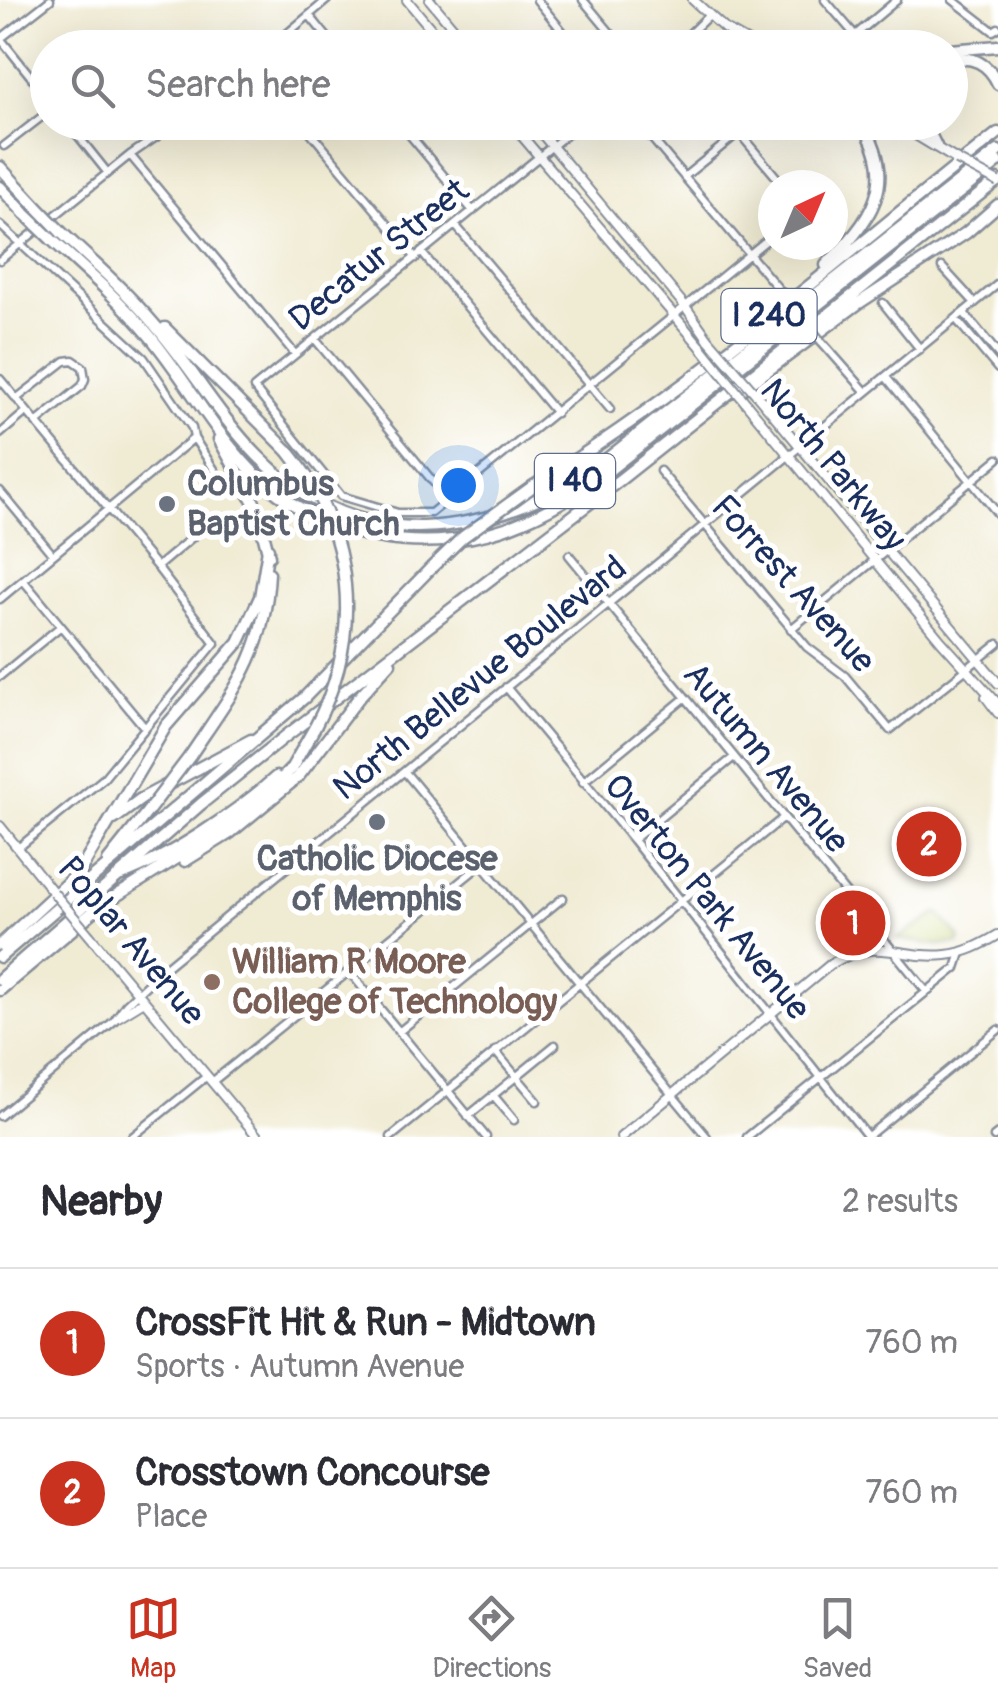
<!DOCTYPE html>
<meta charset="utf-8">
<style>
:root{--surface:#fff;--page:#f7f7f7;--text:#2b2b33;--muted:#7c7c81;--line:#e1e1e2;--accent:#c8321e}
body{margin:0;font-family:Pangolin,sans-serif;background:var(--page);color:var(--text)}
.compass{position:absolute;left:758px;top:170px;width:90px;height:90px;border-radius:50%;background:var(--surface);box-shadow:0 10px 40px #0002;rotate:44deg}
.you{position:absolute;left:458px;top:485px;width:35px;height:35px;margin:-25px;border:8px solid #fff;border-radius:50%;background:#1a73e8;box-shadow:0 0 0 15px #1a73e833}
.badge{display:grid;place-items:center;width:65px;height:65px;border-radius:50%;background:var(--accent);color:#fff;font-size:32px;font-weight:700}
.pin{position:absolute;translate:-50% -50%;border:5px solid #fff;box-shadow:0 2px 10px #0006}
.list{margin:0;padding:0;list-style:none}
h2{display:flex;justify-content:space-between;align-items:center;height:130px;margin:0;padding:0 40px;font-size:42px}
h2 small{font-size:32px;font-weight:400;color:var(--muted)}
.list li{display:grid;grid-template-columns:65px 1fr auto;gap:30px;align-items:center;box-sizing:border-box;height:150px;padding:0 40px;border-top:2px solid var(--line)}
.list b{display:block;font-size:38px;white-space:nowrap}
.list p{margin:0;font-size:32px;white-space:nowrap;color:var(--muted)}
.list em{font-size:32px;font-style:normal;color:var(--muted)}
.icon{flex:none;width:55px;height:55px;fill:none;stroke:currentColor;stroke-width:2;stroke-linecap:round;stroke-linejoin:round}
.map{position:relative;flex:none;width:998px;height:1137px;overflow:hidden}
.search{position:absolute;background:var(--surface);box-shadow:0 10px 40px #0002;left:30px;right:30px;top:30px;height:110px;display:flex;align-items:center;gap:25px;box-sizing:border-box;padding:0 35px;border-radius:55px;color:var(--muted);font-size:38px}
.sheet{height:430px;background:var(--surface)}
nav{display:flex;justify-content:space-around;align-items:center;box-sizing:border-box;height:140px;border-top:2px solid var(--line);background:var(--surface);font-size:28px;color:var(--muted)}
nav a{display:grid;justify-items:center;gap:5px}
nav .on{color:var(--accent)}
.map>svg:first-child{display:block}
</style>
<div class="map">
<svg width="998" height="1137" viewBox="0 0 998 1137">
<rect width="100%" height="100%" fill="#fff"/>
<filter id="ink" filterUnits="userSpaceOnUse"><feTurbulence type="fractalNoise" baseFrequency=".01" numOctaves="2"/><feDisplacementMap in="SourceGraphic" scale="20" xChannelSelector="R" yChannelSelector="G"/><feConvolveMatrix kernelMatrix="1 2 1 2 8 2 1 2 1" color-interpolation-filters="sRGB"/></filter>
<filter id="wash" filterUnits="userSpaceOnUse"><feTurbulence type="fractalNoise" baseFrequency=".0048" numOctaves="4" result="noise"/><feDisplacementMap in="SourceGraphic" scale="40" xChannelSelector="R" yChannelSelector="G"/><feGaussianBlur stdDeviation="2.25" result="paint"/><feColorMatrix in="noise" values="0 0 0 0 0 0 0 0 0 0 0 0 0 0 0 0 0 1.4 0 .05"/><feComposite in="paint" operator="in"/></filter>
<g filter="url(#wash)">
<rect width="100%" height="100%" fill="#f0ebd3"/>
<path fill="#c5d476" stroke="#70826a" stroke-width="2.5" d="M939,913L959,937V943L939,945L897,939Z"/>
</g>
<g filter="url(#ink)">
<g fill="none" stroke-linecap="round" stroke-linejoin="round">
<defs>
<path id="minor" d="M537,0L576,48
M583,0L623,48
M825,0L855,35
M953,0L993,31L998,28
M309,15L336,48
M0,38L48,98
M0,39L50,0
M270,48L327,0
M675,48L709,15
M840,48L897,0
M67,122L107,172
M302,122L416,258
M399,122L473,211
M582,122L254,388L341,496L398,513H431L773,235
M638,122L782,293
M730,122L783,185
M4,146L48,112
M130,155L295,354
M684,177L752,122
M0,225L144,358L192,428L194,438L228,491
M456,226L610,409
M422,253L556,413
M0,260L130,155L178,122
M942,267L975,303
M883,303L920,349
M964,313L998,354
M956,319L998,369
M315,339L449,501
M821,341L866,392
M886,377L998,514
M0,379L157,567L215,643L103,779L18,848
M16,399L65,361L73,360L83,367L85,379L82,386L36,423
M0,434L26,412
M660,471L807,647L845,676L890,730L998,644
M0,491L53,555
M569,555L926,991
M157,567L196,534
M23,580L145,728
M0,599L194,438
M791,629L998,459
M0,676L61,626
M506,687L633,840L868,1137
M405,772L707,1137
M583,782L685,698
M633,840L734,757
M349,971L486,1137
M400,1031L563,898
M495,1051L537,1101
M212,1082L498,851
M493,1095L514,1120
M0,1116L114,1021L126,1004L167,966L998,284
M468,1116L555,1045
M868,1136L998,1030
M132,1137L207,1076
M391,1137L783,818
M747,1137L956,968L961,953
M994,1137L998,1134"/>
<path id="major" d="M407,0L447,48
M430,0L470,48
M693,0L725,29L759,48
M510,122L701,347
M532,122L685,306L709,340
M894,122L957,160
M757,395L998,683
M746,403L941,641L998,704
M986,697L998,713
M0,826L53,892
M90,936L258,1137
M118,1017L144,1001
M621,1137L831,964C880,935 899,960 946,955C966,953 981,945 998,935"/>
<path id="highway" d="M950,50L998,46
M950,61C972,54 989,64 998,84
M924,122L936,146
M0,167L36,206
M0,187L25,214
M61,232C92,261 125,290 153,323C190,365 218,415 257,455C360,560 485,538 598,466L998,151
M51,239C85,270 120,300 149,335C185,378 211,428 250,469C320,542 432,561 524,521C552,509 578,493 603,475L998,162
M826,265C870,222 901,182 861,122
M165,328L288,451
M744,388L859,303L966,233L998,205
M219,439L256,506L269,556
M532,487C699,385 845,254 998,133
M190,756C234,690 265,655 269,573
M114,819L141,799L251,740
M108,861L148,811
M185,861L230,833L298,777L360,696L390,663
M122,875C170,857 237,812 276,777
M0,945L80,871L166,726L239,642L260,597L268,549
M0,957L304,698L431,568
M0,979L201,804L286,736L621,479L998,180
M0,990L100,906L200,844L267,794L291,769L315,727"/>
</defs>
<use href="#minor" stroke="#868d98" stroke-width="11"/>
<use href="#major" stroke="#868d98" stroke-width="12"/>
<use href="#highway" stroke="#868d98" stroke-width="15"/>
<use href="#minor" stroke="#fff" stroke-width="6"/>
<use href="#major" stroke="#fff" stroke-width="8"/>
<use href="#highway" stroke="#fff" stroke-width="10"/>
<defs>
<path id="minor-bridge" d="M782,293L821,341"/>
<path id="major-bridge" d="M957,160L998,182
M709,340L757,395
M701,347L746,403
M53,892L90,936"/>
<path id="highway-bridge" d="M36,206L61,232
M25,214L51,239
M288,451C355,532 364,635 315,727
M431,568L463,537L532,487
M148,811L190,756"/>
</defs>
<use href="#minor-bridge" stroke="#868d98" stroke-width="11" stroke-linecap="butt"/>
<use href="#major-bridge" stroke="#868d98" stroke-width="12" stroke-linecap="butt"/>
<use href="#highway-bridge" stroke="#868d98" stroke-width="15" stroke-linecap="butt"/>
<use href="#minor-bridge" stroke="#fff" stroke-width="6"/>
<use href="#major-bridge" stroke="#fff" stroke-width="8"/>
<use href="#highway-bridge" stroke="#fff" stroke-width="10"/>
</g>
</g>
<g fill="#6b7280" stroke="#fff" stroke-width="4">
<circle cx="167" cy="504" r="10"/>
<circle cx="377" cy="822" r="10"/>
</g>
<circle fill="#8d6e63" stroke="#fff" stroke-width="4" cx="212" cy="982" r="10"/>
<g text-anchor="middle" dominant-baseline="central" stroke-width="10" stroke-linejoin="round" paint-order="stroke">
<g fill="#fff" stroke="#5f6d8e" stroke-width="2.5">
<rect x="721.5" y="289" width="95" height="54" rx="8"/>
<rect x="535" y="454" width="80" height="54" rx="8"/>
</g>
<g font-size="32" font-weight="bold" fill="#1b2f5e">
<text x="769" y="316">I 240</text>
<text x="575" y="481">I 40</text>
</g>
<g font-size="35" fill="#1b2f5e" stroke="#fff">
<text transform="translate(379 255) rotate(-39)">Decatur Street</text>
<text transform="translate(833 465) rotate(51)">North Parkway</text>
<text transform="translate(793 584) rotate(48)">Forrest Avenue</text>
<text transform="translate(480 678) rotate(-39)">North Bellevue Boulevard</text>
<text transform="translate(766 758) rotate(50)">Autumn Avenue</text>
<text transform="translate(707 897) rotate(51)">Overton Park Avenue</text>
<text transform="translate(131 941) rotate(50)">Poplar Avenue</text>
</g>
<g font-size="35" font-weight="bold" fill="#5b616d" stroke="#fff" text-anchor="start">
<text x="187" y="484">Columbus<tspan x="187" dy="40">Baptist Church</tspan></text>
<text x="377" y="859" text-anchor="middle">Catholic Diocese<tspan x="377" dy="40">of Memphis</tspan></text>
</g>
<g font-size="35" font-weight="bold" fill="#785e54" stroke="#fff" text-anchor="start">
<text x="232" y="962">William R Moore<tspan x="232" dy="40">College of Technology</tspan></text>
</g>
</g>
</svg>
<svg class="compass" viewBox="-18 -18 36 36"><path d="M0-13l5 13h-10z" fill="#e53935"/><path d="M0 13l5-13h-10z" fill="#7c7c81"/></svg>
<div class="you"></div>
<div class="pin badge" style="left:853px;top:923px">1</div>
<div class="pin badge" style="left:929px;top:844px">2</div>
<div class="search"><svg class="icon" aria-label="search" viewBox="0 0 24 24"><circle cx="10" cy="10" r="6"/><path d="M15 15l6 6"/></svg>Search here</div>
</div>
<section class="sheet">
<h2>Nearby<small>2 results</small></h2>
<ul class="list">
<li><span class="badge">1</span><div><b>CrossFit Hit &amp; Run - Midtown</b><p>Sports · Autumn Avenue</p></div><em>760 m</em></li>
<li><span class="badge">2</span><div><b>Crosstown Concourse</b><p>Place</p></div><em>760 m</em></li>
</ul>
</section>
<nav>
<a class="on"><svg class="icon" aria-label="map" viewBox="0 0 24 24"><path d="M3 6l6-2 6 2 6-2v14l-6 2-6-2-6 2zM9 4v14M15 6v14"/></svg>Map</a>
<a><svg class="icon" aria-label="directions" viewBox="0 0 24 24"><path d="M12 3l9 9-9 9-9-9zM9 14v-3h6M13 9l2 2-2 2"/></svg>Directions</a>
<a><svg class="icon" aria-label="saved" viewBox="0 0 24 24"><path d="M7 4h10v16l-5-4-5 4z"/></svg>Saved</a>
</nav>
